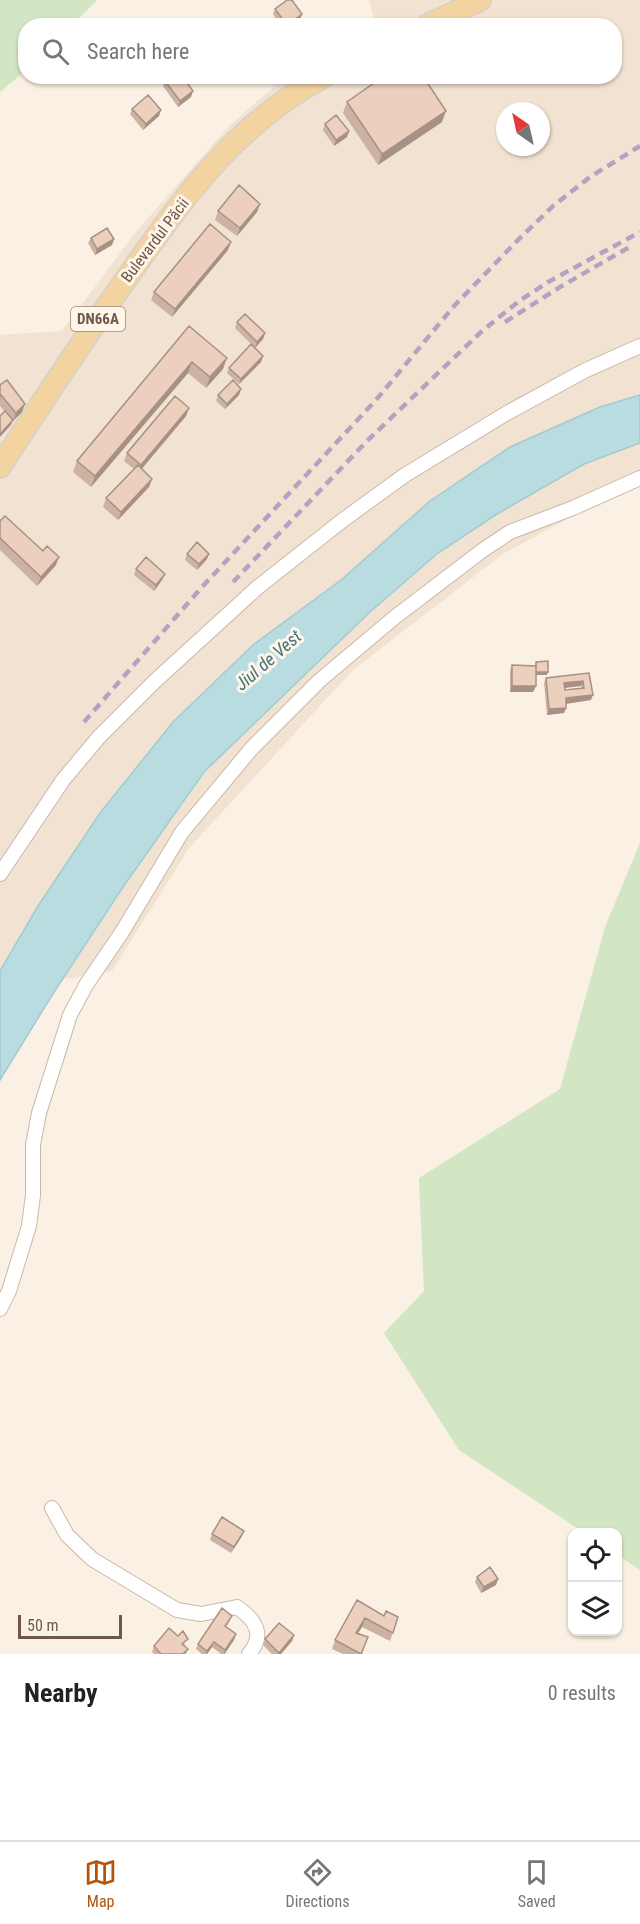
<!DOCTYPE html>
<meta charset="utf-8">
<style>
:root{--surface:#fff;--page:#f2f2f2;--text:#222;--muted:#767676;--line:#e0e0e0;--accent:#b45309}
body{margin:0;font-family:"Roboto Condensed",sans-serif;background:var(--page);color:var(--text)}
.controls{position:absolute;right:18px;bottom:18px;display:grid;overflow:hidden;border-radius:12px;box-shadow:0 2px 4px #0004}
.controls button{width:54px;height:54px;display:grid;place-items:center;padding:0;border:0;border-bottom:2px solid var(--line);background:var(--surface);color:var(--text);font:30px sans-serif}
.compass{position:absolute;left:496px;top:102px;width:54px;height:54px;border-radius:50%;background:var(--surface);box-shadow:0 2px 4px #0004;rotate:326deg}
.scale{position:absolute;left:18px;bottom:15px;width:104px;box-sizing:border-box;padding-left:6px;border:3px solid #6f574b;border-top:0;font-size:16px;line-height:21px;white-space:nowrap;color:#6f574b;-webkit-text-stroke:4px #fdf5e8;paint-order:stroke}
.list{margin:0;padding:0;list-style:none}
h2{display:flex;justify-content:space-between;align-items:center;height:78px;margin:0;padding:0 24px;font-size:26px}
h2 small{font-size:20px;font-weight:400;color:var(--muted)}
.icon{flex:none;width:33px;height:33px;fill:none;stroke:currentColor;stroke-width:2;stroke-linecap:round;stroke-linejoin:round}
.map{position:relative;flex:none;width:640px;height:1654px;overflow:hidden}
.search{position:absolute;background:var(--surface);box-shadow:0 2px 4px #0004;left:18px;right:18px;top:18px;height:66px;display:flex;align-items:center;gap:15px;box-sizing:border-box;padding:0 21px;border-radius:24px;color:var(--muted);font-size:22px}
.sheet{height:186px;background:var(--surface)}
nav{display:flex;justify-content:space-around;align-items:center;box-sizing:border-box;height:84px;border-top:2px solid var(--line);background:var(--surface);font-size:16px;color:var(--muted)}
nav a{display:grid;justify-items:center;gap:3px}
nav .on{color:var(--accent)}
.map>svg:first-child{display:block}
</style>
<div class="map">
<svg width="640" height="1654" viewBox="0 0 640 1654">
<rect width="100%" height="100%" fill="#faf0e3"/>
<path fill="#f1e2d2" fill-rule="evenodd" d="M369,0H640V485L611,495L503,554L353,670L189,848L112,971L0,990V335L62,331L135,233L229,126L285,77L614,76V26L367,25L374,19ZM505,111H541V147H505Z"/>
<path fill="#d2e6c3" d="M0,0H97L72,25L26,26L25,71L0,92Z
M640,843V1570L618,1555V1532H583L459,1450L384,1333L424,1291L419,1178L560,1089L605,927Z"/>
<path fill="#b9dce1" stroke="#a1cbd2" stroke-width="1.5" d="M640,395V443L584,464L497,514L438,553L370,612L204,772L123,887L54,992L0,1080V971L38,906L100,813L173,722L253,645L341,580L430,501L510,447L600,407Z"/>
<g fill="none" stroke-linecap="round" stroke-linejoin="round">
<defs>
<path id="street" d="M0,874L63,780L99,737L154,682L258,587L343,520L405,475L507,413L584,371L640,346
M0,1309L9,1291L29,1226L33,1195V1145L39,1113L70,1015L86,985L122,932L182,832L252,748L319,681L395,617L483,550L510,532L573,508L640,478
M52,1508L67,1535L92,1559L177,1610L201,1614L237,1607C256,1620 265,1635 249,1654"/>
<path id="primary" d="M426,26L480,0
M0,467C40,405 81,343 124,282C181,201 234,124 325,76"/>
</defs>
<use href="#street" stroke="#c9b8aa" stroke-width="16"/>
<use href="#primary" stroke="#d7d0cd" stroke-width="24"/>
<use href="#street" stroke="#fff" stroke-width="14"/>
<use href="#primary" stroke="#f3d3a0" stroke-width="21"/>
<path stroke="#b3a3c2" stroke-width="4.5" stroke-dasharray="9 6" stroke-linecap="butt" d="M505,322L560,287L633,245
M233,582L368,440L481,332L519,301L550,281L640,232
M84,722L202,587L376,400L454,306L516,242L553,206L590,177L640,146"/>
</g>
<path fill="#ccb2a3" fill-rule="evenodd" d="M275,9L302,14L300,19L292,26H281L273,14Z
M165,81L191,97L178,107L163,86Z
M347,102L442,122L378,165L343,113Z
M132,109L159,116L143,130L130,114Z
M325,124L349,131L347,137L334,146L323,130Z
M260,204L257,212L237,236L215,220L218,211Z
M91,238L114,239L112,245L95,255L88,243Z
M228,250L172,317L151,300L154,292Z
M237,322L265,333L263,339L255,348L235,328Z
M189,326L223,369L206,388L188,373L91,487L73,472L77,461Z
M263,356L261,362L239,384L227,373L229,368Z
M0,385L22,412L13,421L12,420L11,425L4,411L0,406Z
M218,395H239L225,409L216,401Z
M189,408L186,416L142,469L152,479L149,487L118,520L103,507L106,498L134,469L124,461L127,453Z
M0,521L56,565L37,586L0,550Z
M187,554L207,559L197,570L185,560Z
M136,569L162,580L154,591L134,575Z
M536,662L547,675H536V686L533,692H510V671L512,665L535,666Z
M589,673L591,700L566,704V708L564,713L547,715L544,683L546,678ZM581,686V688L565,690V688Z
M244,1531L242,1536L231,1553L210,1540L212,1534Z
M477,1577L498,1579L496,1585L481,1593L475,1582Z
M357,1600L384,1616L398,1617L390,1641L362,1627L358,1633L368,1637L362,1654H343L332,1649L335,1640Z
M230,1621L226,1627L236,1634L234,1640L225,1654H221L212,1647L207,1654H202L196,1649L198,1644Z
M294,1635L292,1641L281,1654H272L263,1645L265,1639Z
M186,1644L184,1646L188,1649L186,1654H154L152,1652L154,1646Z"/>
<path fill="#a69184" d="M302,14L300,19L292,26H287Z
M193,91L191,97L178,107L180,101Z
M161,110L159,116L143,130L146,124Z
M446,111L442,122L378,165L382,154Z
M349,131L347,137L334,146L336,140Z
M260,204L257,212L237,236L240,228Z
M114,239L112,245L95,255L97,249Z
M231,242L228,250L172,317L175,309Z
M265,333L263,339L255,348L257,342Z
M263,356L261,362L239,384L241,379Z
M227,358L223,369L206,388L210,377Z
M192,362L188,373L91,487L95,476Z
M241,389L239,395L225,409L227,404Z
M25,404L22,412L13,421L16,413Z
M189,408L186,416L138,473L141,465Z
M13,420L11,425L0,437V434Z
M152,479L149,487L118,520L121,512Z
M209,554L207,559L197,570L199,564Z
M59,557L56,565L37,586L41,577Z
M165,574L162,580L154,591L156,585Z
M536,672H548L547,675H535Z
M583,681L581,686L562,688L564,683Z
M512,686H536L533,692H510Z
M593,695L591,700L564,704L566,698Z
M566,708L564,713L547,715L549,709Z
M244,1531L242,1536L231,1553L234,1547Z
M498,1579L496,1585L481,1593L484,1587Z
M365,1618L362,1627L353,1641L356,1633Z
M236,1634L234,1640L224,1654L225,1650Z
M294,1635L292,1641L281,1654H278Z
M214,1642L212,1647L207,1654H206L207,1651Z"/>
<path fill="#edcfbd" stroke="#a69184" stroke-width="1.5" fill-rule="evenodd" d="M287,0H292L302,14L287,25L275,9Z
M171,76H182L193,91L180,101L165,81Z
M384,76H423L446,111L382,154L347,102Z
M148,95L161,110L146,124L132,109Z
M336,115L349,131L336,140L325,124Z
M239,185L260,204L240,228L218,211Z
M210,224L231,242L175,309L154,292Z
M107,228L114,239L97,249L91,238Z
M245,314L265,333L257,342L237,322Z
M189,326L227,358L210,377L192,362L95,476L77,461Z
M251,344L263,356L241,379L229,368Z
M7,380L25,404L16,413L1,395L0,396V385Z
M233,380L241,389L227,404L218,395Z
M175,396L189,408L141,465L127,453Z
M5,411L13,420L0,434V416Z
M138,465L152,479L121,512L106,498Z
M5,516L43,551L47,546L59,557L41,577L0,538V521Z
M197,542L209,554L199,564L187,554Z
M146,557L165,574L156,585L136,569Z
M548,661V672H536V662Z
M512,665L536,666V686H512Z
M589,673L593,695L566,698V708L549,709L546,678ZM583,681L584,688L565,690L564,683Z
M222,1517L244,1531L234,1547L212,1534Z
M490,1567L498,1579L484,1587L477,1577Z
M357,1600L384,1616L386,1611L398,1617L393,1633L365,1618L356,1633L368,1637L361,1654L335,1640Z
M222,1608L232,1616L225,1626L236,1634L225,1650L214,1642L207,1651L198,1644Z
M279,1623L294,1635L279,1653L265,1639Z
M169,1628L178,1636L183,1631L188,1639L182,1644L188,1649L183,1654H161L154,1646Z"/>
<g text-anchor="middle" dominant-baseline="central" stroke-width="6" stroke-linejoin="round" paint-order="stroke">
<rect fill="#fdf5e8" stroke="#9a867a" stroke-width="1.5" x="71" y="307" width="54" height="24" rx="4.5"/>
<g font-size="15" font-weight="bold" fill="#6f574b">
<text x="98" y="319">DN66A</text>
</g>
<g font-size="16" fill="#6f574b" stroke="#fdf5e8">
<text transform="translate(155 240) rotate(-53)">Bulevardul Păcii</text>
</g>
<g font-size="18" font-style="italic" fill="#44737b" stroke="#fdf5e8">
<text transform="translate(268 660) rotate(-41)">Jiul de Vest</text>
</g>
</g>
</svg>
<div class="controls">
<button><svg class="icon" aria-label="locate" viewBox="0 0 24 24"><circle cx="12" cy="12" r="6"/><path d="M12 2v4M12 18v4M2 12h4M18 12h4"/></svg></button>
<button><svg class="icon" aria-label="layers" viewBox="0 0 24 24"><path d="M12 4l9 5-9 5-9-5zM3 14l9 5 9-5"/></svg></button>
</div>
<svg class="compass" viewBox="-18 -18 36 36"><path d="M0-13l5 13h-10z" fill="#e53935"/><path d="M0 13l5-13h-10z" fill="#767676"/></svg>
<div class="scale">50 m</div>
<div class="search"><svg class="icon" aria-label="search" viewBox="0 0 24 24"><circle cx="10" cy="10" r="6"/><path d="M15 15l6 6"/></svg>Search here</div>
</div>
<section class="sheet">
<h2>Nearby<small>0 results</small></h2>
<ul class="list">
</ul>
</section>
<nav>
<a class="on"><svg class="icon" aria-label="map" viewBox="0 0 24 24"><path d="M3 6l6-2 6 2 6-2v14l-6 2-6-2-6 2zM9 4v14M15 6v14"/></svg>Map</a>
<a><svg class="icon" aria-label="directions" viewBox="0 0 24 24"><path d="M12 3l9 9-9 9-9-9zM9 14v-3h6M13 9l2 2-2 2"/></svg>Directions</a>
<a><svg class="icon" aria-label="saved" viewBox="0 0 24 24"><path d="M7 4h10v16l-5-4-5 4z"/></svg>Saved</a>
</nav>
